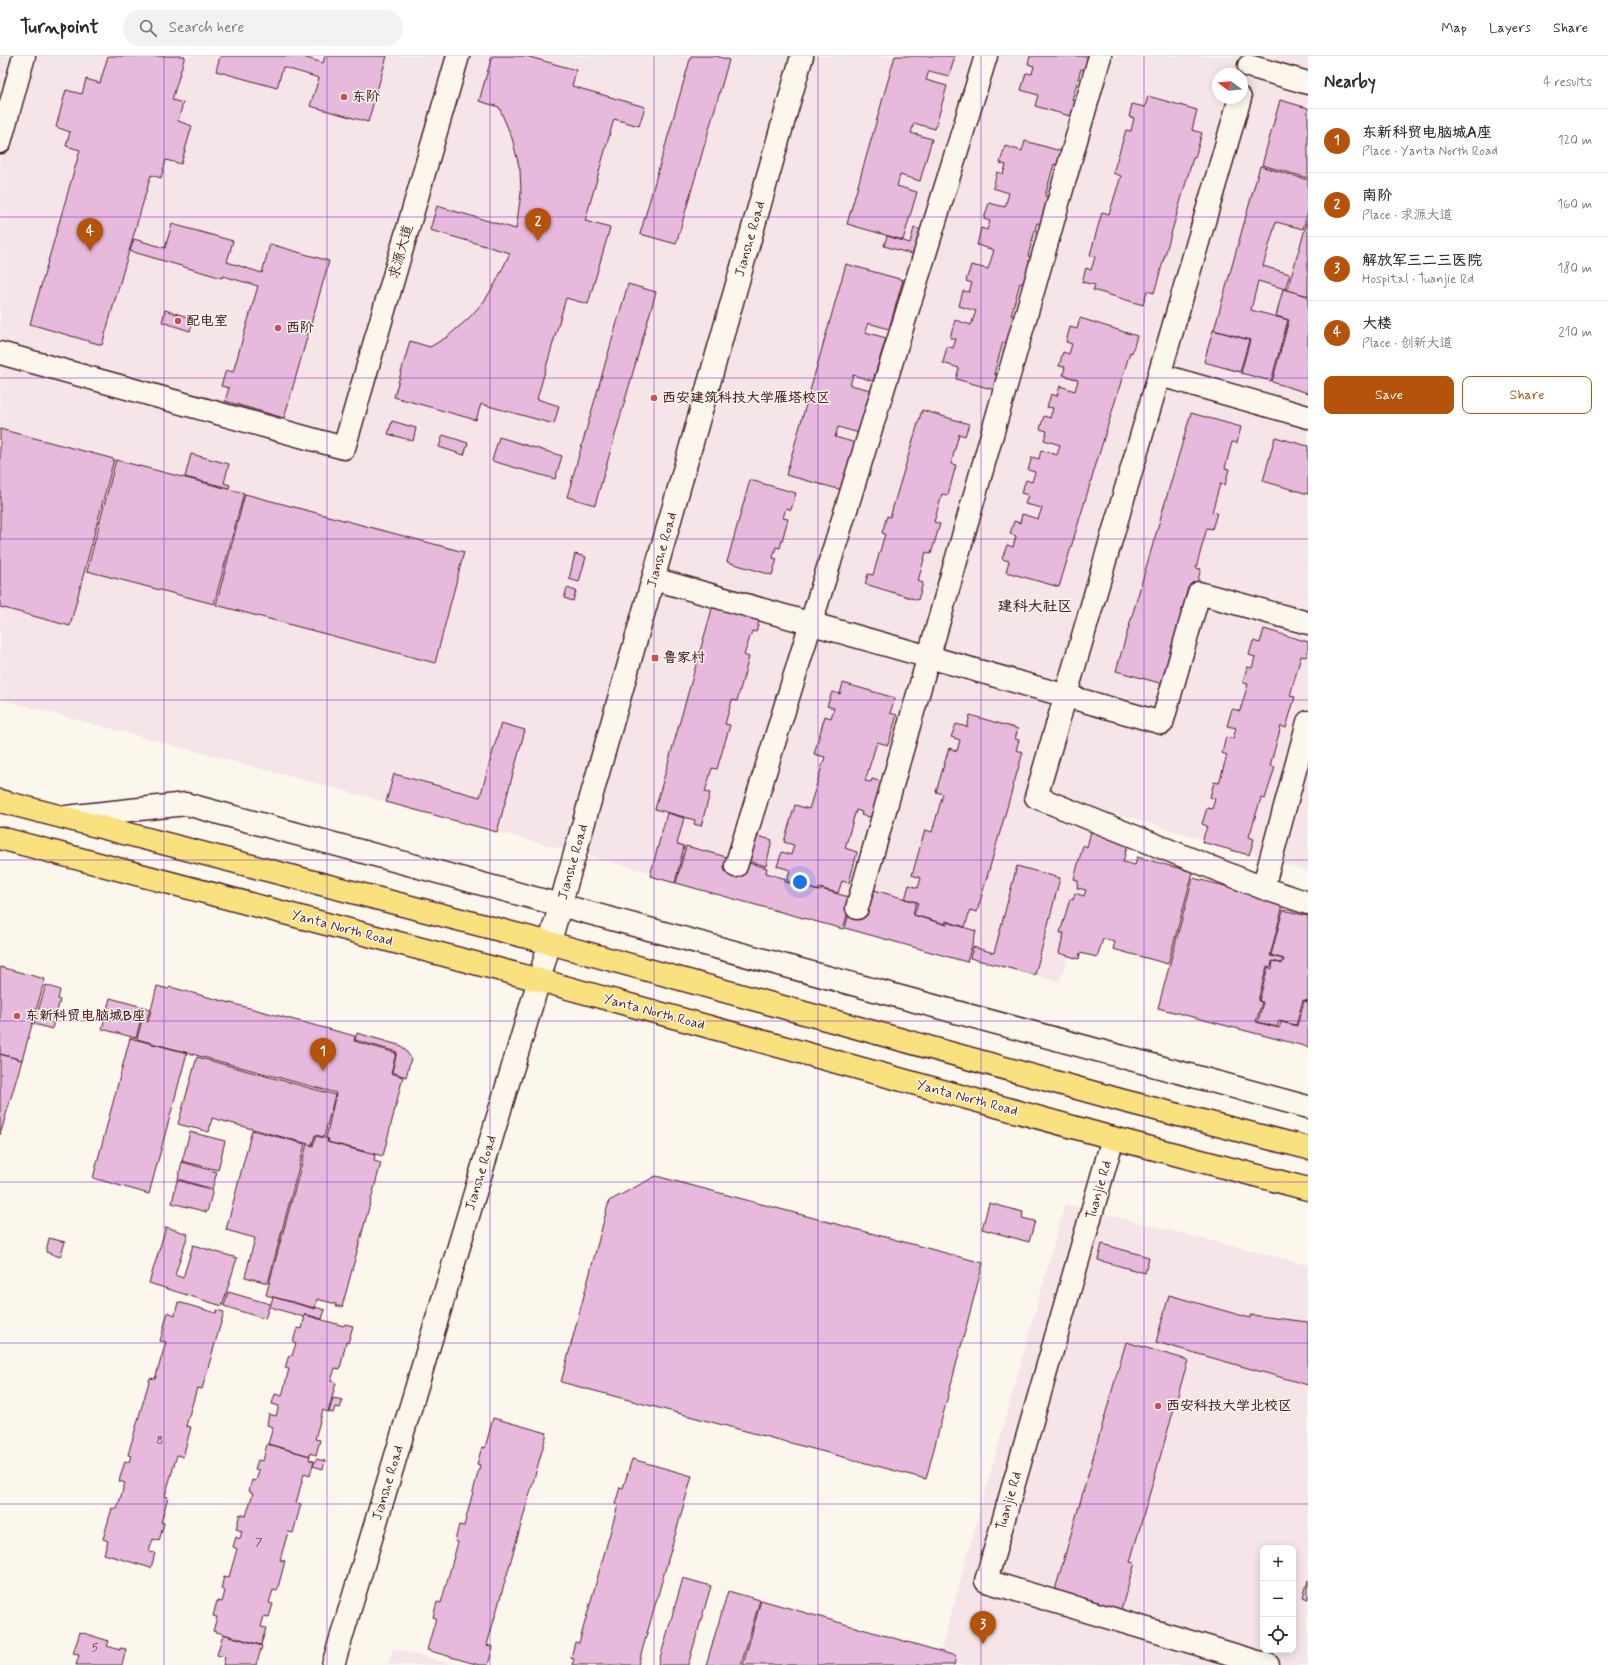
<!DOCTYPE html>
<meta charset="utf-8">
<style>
:root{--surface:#fff;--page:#f2f2f3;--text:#2b2b33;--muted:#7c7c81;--line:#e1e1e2;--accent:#b45309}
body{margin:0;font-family:Mynerve,"LXGW WenKai TC",sans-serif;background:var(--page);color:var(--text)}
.controls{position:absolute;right:12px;bottom:12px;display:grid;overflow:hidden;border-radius:8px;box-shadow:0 2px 10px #0003}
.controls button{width:36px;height:36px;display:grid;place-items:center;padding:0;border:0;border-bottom:1px solid var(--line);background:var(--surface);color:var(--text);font:20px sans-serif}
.compass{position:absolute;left:1212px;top:12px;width:36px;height:36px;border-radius:50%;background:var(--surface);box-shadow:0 2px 10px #0003;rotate:286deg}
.you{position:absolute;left:800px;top:826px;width:14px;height:14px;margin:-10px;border:3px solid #fff;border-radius:50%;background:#1a73e8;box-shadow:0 0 0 6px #1a73e833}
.badge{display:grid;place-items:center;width:26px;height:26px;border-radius:50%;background:var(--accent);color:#fff;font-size:13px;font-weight:700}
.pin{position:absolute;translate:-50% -33px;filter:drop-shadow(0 1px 2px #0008)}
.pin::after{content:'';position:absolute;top:21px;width:14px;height:12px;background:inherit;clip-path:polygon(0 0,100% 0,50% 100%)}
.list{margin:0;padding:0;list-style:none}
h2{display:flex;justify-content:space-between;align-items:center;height:52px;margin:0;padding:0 16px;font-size:17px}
h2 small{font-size:13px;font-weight:400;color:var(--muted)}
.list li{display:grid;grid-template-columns:26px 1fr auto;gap:12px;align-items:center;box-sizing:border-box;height:64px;padding:0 16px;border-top:1px solid var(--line)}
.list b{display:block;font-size:15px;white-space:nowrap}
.list p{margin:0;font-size:13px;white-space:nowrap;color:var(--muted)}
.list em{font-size:13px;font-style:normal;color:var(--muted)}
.actions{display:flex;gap:8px;padding:12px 16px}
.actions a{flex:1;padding:9px 0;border:1px solid var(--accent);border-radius:8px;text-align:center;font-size:14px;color:var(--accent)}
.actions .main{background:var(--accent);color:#fff}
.icon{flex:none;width:22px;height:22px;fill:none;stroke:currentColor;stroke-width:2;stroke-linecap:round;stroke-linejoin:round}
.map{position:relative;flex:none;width:1308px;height:1609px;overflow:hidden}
header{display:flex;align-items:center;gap:24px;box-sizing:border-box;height:56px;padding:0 20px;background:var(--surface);border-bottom:1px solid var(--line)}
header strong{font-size:19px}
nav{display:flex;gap:22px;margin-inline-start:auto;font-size:14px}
.search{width:280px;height:36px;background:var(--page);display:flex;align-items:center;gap:10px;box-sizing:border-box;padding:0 14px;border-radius:22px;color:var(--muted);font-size:15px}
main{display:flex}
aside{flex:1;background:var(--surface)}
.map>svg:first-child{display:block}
</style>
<header>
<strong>Turnpoint</strong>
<div class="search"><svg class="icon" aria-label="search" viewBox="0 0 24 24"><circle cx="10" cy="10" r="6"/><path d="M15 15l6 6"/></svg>Search here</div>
<nav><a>Map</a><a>Layers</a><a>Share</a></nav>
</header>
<main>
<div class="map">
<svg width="1308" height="1609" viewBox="0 0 1308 1609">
<rect width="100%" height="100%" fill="#fbf7ec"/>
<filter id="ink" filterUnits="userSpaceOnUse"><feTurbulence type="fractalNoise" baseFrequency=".025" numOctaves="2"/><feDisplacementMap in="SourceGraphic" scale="8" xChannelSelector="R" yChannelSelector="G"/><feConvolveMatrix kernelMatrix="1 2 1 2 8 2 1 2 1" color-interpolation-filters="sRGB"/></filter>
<g filter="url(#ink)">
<path fill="#f5e5e8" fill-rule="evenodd" d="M0,0H1308V815L1114,757L1060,926L0,643ZM1218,18H1242V42H1218Z
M1065,1148L1308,1209V1609H937ZM1263,1492H1293V1594H1263Z
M393,1592L455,1609H388Z"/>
<path fill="#e7badd" stroke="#4a1f2b" d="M108,0H185L172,44L183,47L178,65L192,70L181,108L166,104L161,122L151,119L102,289L30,268L80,94L66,90L70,76L56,71L66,34L82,38L86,23L100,27Z
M220,0H300L323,7L325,0H387L368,66L310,50L319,22L283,11L277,32L216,15Z
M492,0H526L576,14L572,30L645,51L639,70L614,63L585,165L610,172L588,248L566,242L537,343L559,350L554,368L481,348L476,364L394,341L410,285L430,291L447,281L469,262L485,244L496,226L510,197L430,174L437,150L516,173L521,137L520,114L512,82L499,51L479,45Z
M691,0H716L729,4L676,188L640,178Z
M895,0H955L949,20L929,15L926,24L947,30L935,73L914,67L911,77L932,83L920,125L900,119L897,130L917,136L903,184L847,168Z
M1030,0H1090L1086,14L1081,13L1072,44L1077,46L1073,61L1035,50L1038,39L1021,34L1026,17L1032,18L1034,10L1028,8Z
M1148,40L1197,54L1192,74L1202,77L1195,102H1193L1154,237L1147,235L1143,249L1093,234L1095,229L1082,226L1086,212L1091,214L1095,201L1090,199L1102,156L1109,158L1121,120L1113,117L1126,74L1131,75L1134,62L1129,61L1132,48L1145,51Z
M1280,44L1308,52V122L1262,109Z
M1025,85L1064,96L1060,110L1054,108L1045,140L1051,142L1043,169L1037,167L1028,200L1033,201L1026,229L1020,227L1011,259L1017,260L1008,287L1003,286L994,318L999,320L995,334L956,323L959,312L943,307L947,290L953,292L956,283L950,282L955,264L971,269L976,255L959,250L963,235L969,236L972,227L966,225L971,209L988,213L994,194L977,189L981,172L987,174L990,165L984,163L989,147L1005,151L1009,137L993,132L997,116L1003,118L1006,109L1000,107L1005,90L1022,95Z
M1260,110L1308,124V156L1303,173L1276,166L1263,210L1290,218L1285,233L1258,225L1251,254L1288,264L1271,325L1241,317L1250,284L1214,274Z
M1308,163V240L1287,234Z
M172,168L233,185L227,206L262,217L270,188L329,205L284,362L225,345L229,332L221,330L226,314L233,316L258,230L223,220L222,222L130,195L134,183L165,192Z
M914,172L923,174L915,199L884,190L887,180L910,187Z
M846,208L903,224L889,273L868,267L865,276L886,282L873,325L853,319L850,329L871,334L859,377L838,371L835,381L856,387L842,434L786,419Z
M628,228L656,236L595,449L567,441Z
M1283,233L1308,240V337L1272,326L1289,264L1276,260Z
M165,254L194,263L190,275L162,266Z
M1080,262L1137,280L1132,297L1130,296L1059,531L1006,516L1009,505L1002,503L1007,489L1013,491L1016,480L1010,478L1014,465L1020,467L1022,458L1038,463L1042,452L1025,448L1028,439L1021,437L1026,424L1032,426L1035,416L1028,414L1032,401L1039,403L1041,394L1057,399L1060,389L1044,384L1047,375L1040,373L1044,360L1050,362L1053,352L1047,351L1051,338L1057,340L1060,330L1075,335L1078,324L1063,319L1065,311L1059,310L1063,296L1069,298L1072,288L1066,286L1070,271L1077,273Z
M1213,274L1249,284L1240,316L1204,306Z
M922,354L969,368L965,380L959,378L951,408L956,409L948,439L942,438L934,466L940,468L931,498L926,496L918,525L923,527L918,544L865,528L868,518L873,519L885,478L882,477L887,460L890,461Z
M1191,357L1241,371L1237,387L1232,386L1225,412L1229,413L1225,429L1220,428L1212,456L1217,457L1212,473L1207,472L1196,512L1201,513L1167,629L1116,615Z
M392,365L416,372L413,385L388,378Z
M0,373L114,403L70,570L0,551Z
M443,379L468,387L464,399L439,391Z
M499,381L562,400L555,423L492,405Z
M1275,381L1308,390V438L1263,425Z
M191,398L229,408L224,427L230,429L229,432L185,421Z
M116,404L244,437L214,548L87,515Z
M750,424L796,437L791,454L786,452L783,462L788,463L780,492L776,491L773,502L777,503L772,519L727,506Z
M245,438L464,496L435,607L216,549Z
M575,498L586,501L579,526L569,523Z
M567,532L576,535L573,545L564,542Z
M714,546L761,558L756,576L752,575L744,599L749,601L737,645L732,644L725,668L730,669L717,713L712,712L705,736L710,737L701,770L694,768L695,764L655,753Z
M1264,573L1308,586V595L1306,601L1301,600L1290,640L1295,641L1286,672L1281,670L1270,710L1275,711L1265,743L1261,742L1249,781L1254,783L1249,799L1202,786L1207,770L1202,768L1207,752L1212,753L1215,743L1210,741L1214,726L1219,727L1227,699L1222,697L1226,681L1233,683L1236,672L1227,670L1232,653L1240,655L1248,628L1243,627L1247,611L1252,612L1255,601L1249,599L1253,585L1260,587Z
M843,627L895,642L890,657L897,659L888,689L877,686L865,725L871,726L872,723L885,727L875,762L861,759L862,756L856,754L845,792L857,796L849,827L842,825L838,837L819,832L818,835L787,825L790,814L777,810L782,796L791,799L794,789L784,786L795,749L809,753L825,701L814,698L825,660L831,662L834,652L827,650L832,636L840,638Z
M970,659L1018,673L1015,683L1019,684L1016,694L1023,696L977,856L970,854L965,871L946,865L945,868L914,859L918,846L905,843L909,829L918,832L921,822L912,819L925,774L932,776L943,738L936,736L949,692L957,695L960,684L951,681L956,668L967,671Z
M501,667L525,674L497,776L386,746L394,718L480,741Z
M667,757L684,762L677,788L684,790L675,827L650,820Z
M1092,771L1128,787L1123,806L1135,809L1137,801L1193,816L1168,908L1113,893L1115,886L1103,883L1097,901L1080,897L1079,903L1059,897L1064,877H1060L1070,843L1073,844L1075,837L1084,840L1086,834L1077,832L1078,825L1074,823L1083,789L1087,791Z
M739,775L772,784L766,810L733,801Z
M686,790L767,812L766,817L786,823L785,826L820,835L821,833L852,842L843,873L676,827Z
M1017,810L1060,822L1035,919L970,902L973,891L994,897Z
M1193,822L1284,845L1270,900L1283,903L1281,907L1272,905L1271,911L1267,910L1258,945L1262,946L1256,966L1279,972L1281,966L1297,970L1304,945L1308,946V991L1158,952Z
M857,829L916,846L913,859L947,869V866L976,875L967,906L845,872Z
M1283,854L1308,860V945L1303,944L1296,969L1279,965L1277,971L1258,966L1263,946L1259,945L1268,911L1272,913L1273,905L1282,908L1284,903L1271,899Z
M0,911L45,923L22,1004L0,998Z
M46,929L60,934L58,943L60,944L52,973L34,968Z
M157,930L168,933L170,931L355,980L354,985L396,997L391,1017L403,1021L383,1100L328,1086L329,1083L326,1082L336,1037L137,983L142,964L148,966Z
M110,942L150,953L147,964L141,963L136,982L102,973Z
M357,977L402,990L411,1002L406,1021L392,1016L397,996L355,984Z
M130,982L187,997L149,1138L93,1122Z
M0,998L22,1004L0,1079Z
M197,1001L335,1039L324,1081L315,1079L312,1089L212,1062L209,1076L178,1068Z
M252,1074L305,1088L268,1227L245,1221L255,1182L226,1174Z
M190,1076L225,1085L218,1114L182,1105Z
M316,1080L328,1083L327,1086L375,1099L374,1105L381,1107L342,1251L336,1250V1248L317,1243L315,1252L266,1239L307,1088L313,1090Z
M182,1106L217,1116L212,1133L178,1123Z
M656,1120L983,1207L926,1423L561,1326L609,1145Z
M177,1124L213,1134L207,1156L172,1147Z
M989,1147L1023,1156L1022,1162L1035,1165L1029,1186L982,1173Z
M166,1171L188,1178L175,1219L183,1222L193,1189L237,1202L222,1250L149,1227Z
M49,1182L65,1186L60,1201L46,1196Z
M1102,1188L1149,1201L1145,1217L1098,1204Z
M228,1236L270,1248L265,1263L224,1250Z
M1169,1239L1250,1262L1251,1259L1308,1266V1329L1156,1286Z
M273,1241L315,1253V1251L325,1254L322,1263L305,1258L304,1261L270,1251Z
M178,1246L216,1257L217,1254L224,1256L202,1333L197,1332L186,1370L191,1371L183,1401L177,1399L165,1440L168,1441L161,1466L164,1467L159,1485L153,1483L149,1496L155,1497L151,1512L104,1498L108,1485L103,1483L112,1452L117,1453L125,1427L119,1425L125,1405L129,1406L131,1400L128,1399L150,1322L155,1323L166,1286L160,1285L168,1256L175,1259Z
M305,1259L344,1270L345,1268L353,1270L348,1287L346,1286L340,1313L335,1312L331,1325L336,1327L328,1356L323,1354L315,1383L320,1384L316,1399L310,1397V1400L268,1388L273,1371L267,1369L269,1358L276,1360L279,1350L272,1348L275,1338L282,1340L289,1313L285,1312L289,1299L292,1300L296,1287L293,1286L297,1272L302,1273Z
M1126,1286L1188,1304L1130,1506L1135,1507L1119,1560L1053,1541Z
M333,1342L343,1344L340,1352L335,1351L333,1357L329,1356Z
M493,1362L547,1377L487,1589L493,1591L488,1609H479L427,1594L436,1562L433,1561L437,1546L441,1547L458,1486L455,1485L459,1469L464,1470L480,1409L477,1408L482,1391L485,1392Z
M267,1388L310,1400L309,1404L314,1405L310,1420L304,1418L296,1447L301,1448L293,1477L288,1476L280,1504L285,1505L277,1535L273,1534L269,1547L273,1548L269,1561L264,1560L261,1571L266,1572L261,1589L213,1575L217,1561L213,1560L217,1545L222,1546L225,1535L221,1533L224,1520L229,1521L237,1493L233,1491L236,1481L240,1483L242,1475L236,1473L240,1458L246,1460L253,1437L249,1435L252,1424L256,1425L259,1414L255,1413L258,1404L263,1405Z
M316,1403L325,1405L323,1413L313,1410Z
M632,1403L692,1420L638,1609H572L574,1603L571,1602L575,1586L579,1587L618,1449L615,1448L620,1431L623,1432Z
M683,1522L711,1530L688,1609H658Z
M1308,1525V1543L1303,1541Z
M728,1535L760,1544L741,1609H706Z
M761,1544L956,1600L954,1609H743Z
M80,1576L109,1585L107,1590L120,1594V1592L126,1593L122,1609H76L79,1599L73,1598Z
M223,1578L262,1590L256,1609H223L225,1601L217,1599Z"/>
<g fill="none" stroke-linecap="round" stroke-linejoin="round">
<defs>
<path id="minor" d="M1249,10L1308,27
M1240,42L1036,741L1263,832L1308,847
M0,86L24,0
M0,297L344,392L458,0
M1160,319L1308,361
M654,523L1162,667L1199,537L1308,567
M66,761L186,748L1308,1051
M736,810L986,0
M1263,832L1308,666
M857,852L1100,0
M1113,1082L986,1525L1268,1609
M333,1609L539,924L802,0"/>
<path id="major" d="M0,745L550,887L1124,1045L1308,1092
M0,782L539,924L1113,1082L1308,1133"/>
</defs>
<use href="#minor" stroke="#4a1f2b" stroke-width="25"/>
<use href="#major" stroke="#4a1f2b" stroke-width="25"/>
<use href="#minor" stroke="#fbf7ec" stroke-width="22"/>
<use href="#major" stroke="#fae180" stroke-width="22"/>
</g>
</g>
<path fill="none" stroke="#7b2cbf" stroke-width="1" stroke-opacity="0.55" d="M164,0V1609M327,0V1609M490,0V1609M654,0V1609M818,0V1609M981,0V1609M1144,0V1609M0,161H1308M0,322H1308M0,483H1308M0,644H1308M0,804H1308M0,965H1308M0,1126H1308M0,1287H1308M0,1448H1308"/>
<g fill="#d1495b" stroke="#fbf7ec" stroke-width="1.5">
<circle cx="344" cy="41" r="4"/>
<circle cx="178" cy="265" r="4"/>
<circle cx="278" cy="272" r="4"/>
<circle cx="654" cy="342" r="4"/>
<rect x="651" y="598" width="8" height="8" rx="2"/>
<circle cx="17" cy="960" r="4"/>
<circle cx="1158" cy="1350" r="4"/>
</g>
<g text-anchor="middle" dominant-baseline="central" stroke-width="3" stroke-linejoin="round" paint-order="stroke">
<g font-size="12" fill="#714658">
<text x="160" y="1385">8</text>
<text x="259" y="1487">7</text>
<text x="95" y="1592">5</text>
</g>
<g font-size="14" font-weight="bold" fill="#4a1f2b" stroke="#fbf7ec" text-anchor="start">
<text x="352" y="41">东阶</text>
<text x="186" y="265">配电室</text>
<text x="286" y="272">西阶</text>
<text x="662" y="342">西安建筑科技大学雁塔校区</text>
<text x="663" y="602">鲁家村</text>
<text x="25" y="960">东新科贸电脑城B座</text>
<text x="1166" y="1350">西安科技大学北校区</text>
</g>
<g font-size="14" fill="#4a1f2b" stroke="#fbf7ec">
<text transform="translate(750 183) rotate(-74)">Jianshe Road</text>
<text transform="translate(401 196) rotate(-74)">求源大道</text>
<text transform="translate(662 494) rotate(-74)">Jianshe Road</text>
<text transform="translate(573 806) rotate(-74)">Jianshe Road</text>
<text transform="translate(342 872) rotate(15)">Yanta North Road</text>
<text transform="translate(654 956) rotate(15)">Yanta North Road</text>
<text transform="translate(967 1042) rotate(15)">Yanta North Road</text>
<text transform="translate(481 1117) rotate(-73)">Jianshe Road</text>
<text transform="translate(1099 1134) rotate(-74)">Tuanjie Rd</text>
<text transform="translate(388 1427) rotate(-73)">Jianshe Road</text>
<text transform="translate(1009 1445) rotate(-74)">Tuanjie Rd</text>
</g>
<g font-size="15" font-weight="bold" fill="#4a1f2b" stroke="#fbf7ec">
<text x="1035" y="551">建科大社区</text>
</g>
</g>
</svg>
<div class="controls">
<button>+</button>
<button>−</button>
<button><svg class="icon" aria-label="locate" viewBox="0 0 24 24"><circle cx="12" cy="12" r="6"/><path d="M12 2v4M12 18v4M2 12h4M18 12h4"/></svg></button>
</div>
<svg class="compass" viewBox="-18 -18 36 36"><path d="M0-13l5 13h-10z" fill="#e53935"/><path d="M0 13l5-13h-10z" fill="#7c7c81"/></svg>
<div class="you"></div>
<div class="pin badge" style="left:323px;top:1015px">1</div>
<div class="pin badge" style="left:538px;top:185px">2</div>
<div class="pin badge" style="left:983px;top:1588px">3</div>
<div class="pin badge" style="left:90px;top:195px">4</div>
</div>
<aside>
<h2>Nearby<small>4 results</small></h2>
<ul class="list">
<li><span class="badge">1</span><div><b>东新科贸电脑城A座</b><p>Place · Yanta North Road</p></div><em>120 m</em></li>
<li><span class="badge">2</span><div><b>南阶</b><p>Place · 求源大道</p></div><em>160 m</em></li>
<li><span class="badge">3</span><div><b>解放军三二三医院</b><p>Hospital · Tuanjie Rd</p></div><em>180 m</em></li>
<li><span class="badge">4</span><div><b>大楼</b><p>Place · 创新大道</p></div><em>210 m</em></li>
</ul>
<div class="actions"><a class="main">Save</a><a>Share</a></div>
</aside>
</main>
